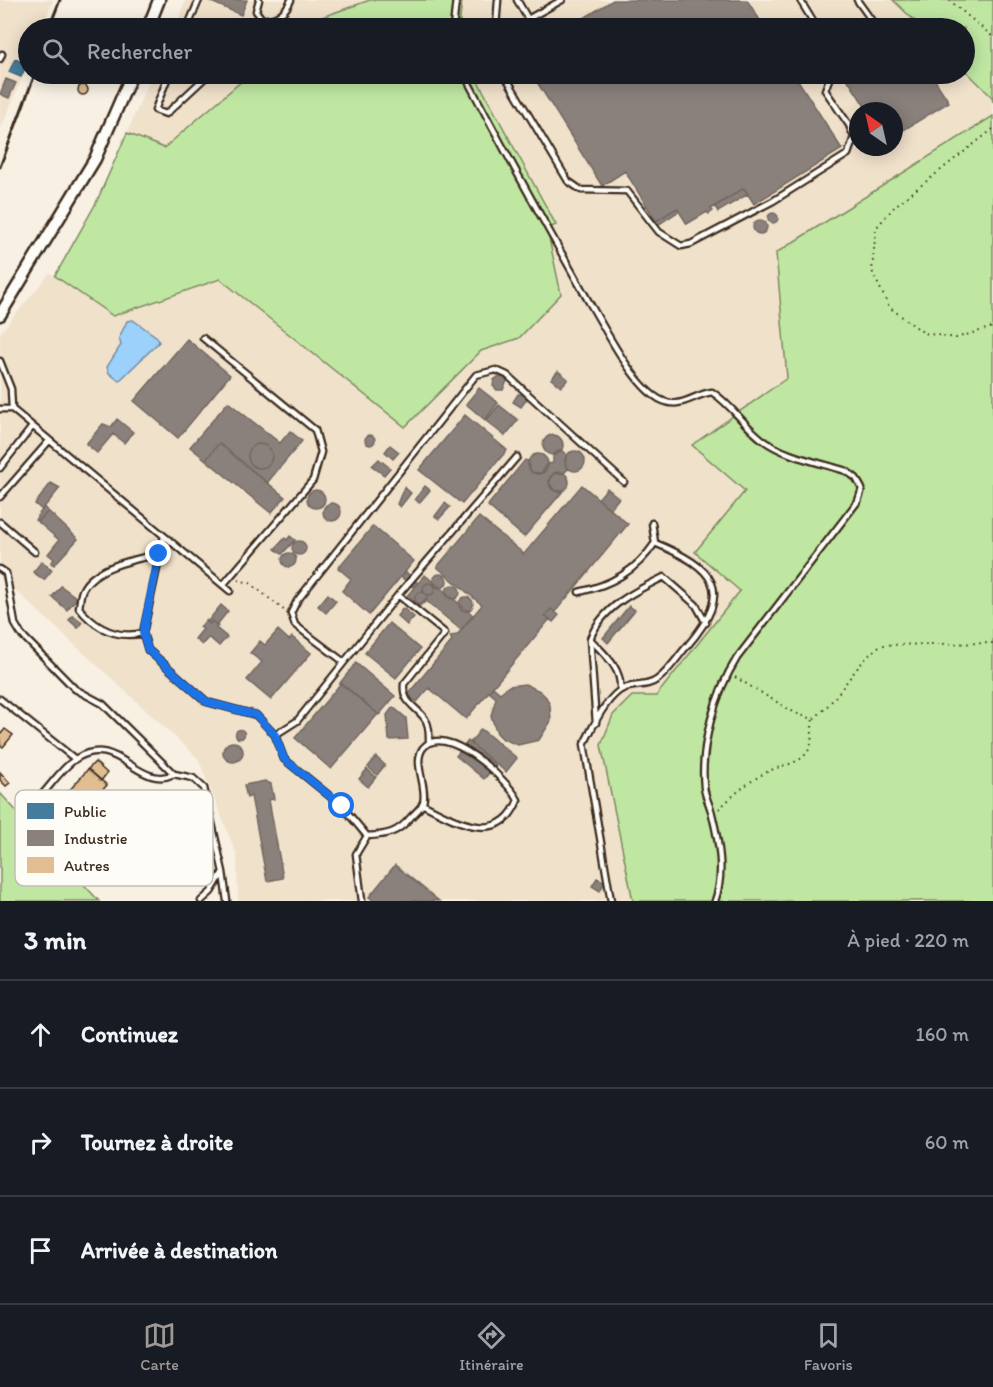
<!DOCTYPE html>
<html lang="fr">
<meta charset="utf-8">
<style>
:root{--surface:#171b24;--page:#242831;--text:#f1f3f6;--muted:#9ea1a6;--line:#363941;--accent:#9f9995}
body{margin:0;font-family:Itim,sans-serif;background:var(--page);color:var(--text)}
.compass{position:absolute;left:849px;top:102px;width:54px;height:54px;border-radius:50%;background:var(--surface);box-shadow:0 3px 15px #0003;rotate:326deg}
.stop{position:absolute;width:18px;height:18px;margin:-14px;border:4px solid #1a73e8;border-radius:50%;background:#fff}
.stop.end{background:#1a73e8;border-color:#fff;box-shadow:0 2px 6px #0008}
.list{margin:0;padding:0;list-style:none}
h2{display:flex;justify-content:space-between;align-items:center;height:78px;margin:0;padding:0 24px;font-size:26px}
h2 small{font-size:20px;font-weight:400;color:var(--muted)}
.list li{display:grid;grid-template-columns:39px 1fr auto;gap:18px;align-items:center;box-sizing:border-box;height:108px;padding:0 24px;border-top:2px solid var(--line)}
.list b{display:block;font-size:22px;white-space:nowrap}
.list em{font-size:20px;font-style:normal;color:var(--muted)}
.icon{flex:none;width:33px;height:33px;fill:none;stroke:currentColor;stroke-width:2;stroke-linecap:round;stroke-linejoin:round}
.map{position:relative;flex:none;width:993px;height:901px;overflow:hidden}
.search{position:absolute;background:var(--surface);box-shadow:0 3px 15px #0003;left:18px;right:18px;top:18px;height:66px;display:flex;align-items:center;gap:15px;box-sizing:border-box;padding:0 21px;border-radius:33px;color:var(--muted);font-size:22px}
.sheet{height:402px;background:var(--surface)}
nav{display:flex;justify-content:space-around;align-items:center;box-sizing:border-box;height:84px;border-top:2px solid var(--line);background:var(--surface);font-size:16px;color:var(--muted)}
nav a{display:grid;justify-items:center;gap:3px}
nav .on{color:var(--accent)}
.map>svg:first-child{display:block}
</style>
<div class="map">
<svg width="993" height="901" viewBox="0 0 993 901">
<rect width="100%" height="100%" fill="#f7f0e3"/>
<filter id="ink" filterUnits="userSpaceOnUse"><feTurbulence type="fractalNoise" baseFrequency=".0167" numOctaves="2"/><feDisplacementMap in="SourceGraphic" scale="12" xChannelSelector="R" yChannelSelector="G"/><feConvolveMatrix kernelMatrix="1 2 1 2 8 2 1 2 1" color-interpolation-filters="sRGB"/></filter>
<g filter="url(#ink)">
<path fill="#f0e1cb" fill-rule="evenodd" d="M0,0H53L42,28H28V65L0,130Z
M186,0H370L312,21L303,28H175Z
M462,0H893L922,28H459Z
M965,70L992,97L993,116L777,253L787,378L693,445L745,491L740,591L656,697L632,696L601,745L633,901H238L237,855L198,758L0,576V333L50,273L113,316L220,279L405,427L481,351L519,338L547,229L555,225L474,74H964ZM858,111H894V147H858Z
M156,74H250L164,148L127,133L151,77Z"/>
<path fill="#bfe7a2" stroke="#7d8860" stroke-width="1.5" d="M370,0H462L459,28H303L311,21Z
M893,0H993V102L992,97L965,70L964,28H922Z
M250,74H474L556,225L547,229L561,294L519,338L481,351L405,427L220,279L113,316L55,276L96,203L127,133L164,148Z
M993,116V901H633L601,745L613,715L632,696H656L740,591L695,552L745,491L692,445L787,378L776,253Z
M0,793L99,901H0Z"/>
<path fill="#9bd1fa" stroke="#758ea2" stroke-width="1.5" d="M133,320L157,337L159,342L119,381L109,373L107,367L121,345L119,338L127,321Z"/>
<path fill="#457b9d" stroke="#426377" stroke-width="1.5" d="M15,59L27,64L21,77L9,72Z"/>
<path fill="#8a817c" stroke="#726760" stroke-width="1.5" d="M212,0H247L241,15L211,2Z
M613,0H747L765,28H568Z
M532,74H794L842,149L754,204L744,188L711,209L713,211L709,214L707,212L687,224L677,208L656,221L625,171L602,186Z
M852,74H931L949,102L894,136V111H868L846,77Z
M6,79L16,83L9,98L0,94Z
M744,188L748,194L718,212L715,206Z
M677,208L679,211L658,225L656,221Z
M768 218a5 5 0 1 1 10 0a5 5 0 1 1-10 0Z
M753 227a7 7 0 1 1 14 0a7 7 0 1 1-14 0Z
M187,339L230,375L178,438L134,401Z
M558,371L568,379L561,387L551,379Z
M498,377H503L507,381L503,390H497L493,386L494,380Z
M479,388L498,403L485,420L466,404Z
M518,394H524L527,399L521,407L513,402Z
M228,402L280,443L290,431L302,441L267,483L219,443L206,460L190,447Z
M499,405L518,420L505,436L486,421Z
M465,415L507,450L462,504L419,470Z
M117,419L133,432L124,443L113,434L97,453L86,444L103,424L111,427Z
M543 445a10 10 0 1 1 20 0a10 10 0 1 1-20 0Z
M365 440a5 5 0 1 1 10 0a5 5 0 1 1-10 0Z
M219,443L285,497L271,513L206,460Z
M248 456a12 12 0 1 1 24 0a12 12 0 1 1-24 0Z
M390,445L399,452L393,459L385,452Z
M561,450L567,455L565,463L568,469L564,473L553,474L549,483L555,491L564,490L524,537L488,506L489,504L525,460L528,461L531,472L541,473L548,464L553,463V454Z
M565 461a10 10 0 1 1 20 0a10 10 0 1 1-20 0Z
M528 464a10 10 0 1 1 20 0a10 10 0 1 1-20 0Z
M379,459L390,468L384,475L372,466Z
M549 482a10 10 0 1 1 20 0a10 10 0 1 1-20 0Z
M51,483L60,488L42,510L35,504Z
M582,485L628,524L555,612L551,609L545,616L550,619L466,719L429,688L417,702L408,694L452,641L450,636L457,635L482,605L437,567L479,517L524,554Z
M425,486L430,490L419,503L415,499Z
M404,487L411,493L400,507L397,504Z
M607,488L619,498L610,509L598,499Z
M307 499a9 9 0 1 1 18 0a9 9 0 1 1-18 0Z
M323 512a9 9 0 1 1 18 0a9 9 0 1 1-18 0Z
M445,503L450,507L439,519L435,516Z
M44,507L48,511L38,522L35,520Z
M48,511L78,539L54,565L51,563L54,559L48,554L59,540L38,522Z
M373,526L414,561L369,615L342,591L351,579L338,568Z
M290,536L295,540L282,554L275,549L285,538L287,540Z
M292 548a7 7 0 1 1 14 0a7 7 0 1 1-14 0Z
M282 560a7 7 0 1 1 14 0a7 7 0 1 1-14 0Z
M42,561L52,570L44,580L33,572Z
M406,572L418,583L414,588L401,577Z
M433 581a7 7 0 1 1 14 0a7 7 0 1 1-14 0Z
M425,575L473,615L461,630L425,600L420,606L407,596Z
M423 589a6 6 0 1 1 12 0a6 6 0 1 1-12 0Z
M446 592a7 7 0 1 1 14 0a7 7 0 1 1-14 0Z
M61,586L77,598L67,610L52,597Z
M415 598a6 6 0 1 1 12 0a6 6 0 1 1-12 0Z
M328,594L336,601L326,613L318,606Z
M459 604a7 7 0 1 1 14 0a7 7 0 1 1-14 0Z
M221,605L228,611L217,625L212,621L210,624L207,622Z
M629,606L635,610L608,643L603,638Z
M403,608L414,617L407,625L397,616Z
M551,609L559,615L553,622L545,616Z
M73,615L82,622L78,628L69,620Z
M206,620L210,624L212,621L218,626L216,628L227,637L219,646L211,639L208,638L202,645L195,639L203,629L200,627Z
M389,623L420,649L396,678L365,653Z
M278,630L289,640L292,637L311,653L271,700L247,680L262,662L250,653L260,641L265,645Z
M356,663L395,696L379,715L340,683Z
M341,683L378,714L331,769L295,738Z
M525,684L540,691L546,697L550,705L551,721L539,740L518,745L503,739L497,733L491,716L496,698L489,692L493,687L500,693L509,686Z
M393,707L406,718L408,739L389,740L387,715Z
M481,729L517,758L506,772L470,743Z
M235.5 734a4.5 4.5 0 1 1 9 0a4.5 4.5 0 1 1-9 0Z
M468,741L496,765L484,779L456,756Z
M223 752a10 10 0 1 1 20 0a10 10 0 1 1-20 0Z
M376,757L385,765L377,775L368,767Z
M367,769L376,777L368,787L359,779Z
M265,781L271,784L274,799L269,800L283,878L267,881L251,796L247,798L244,785Z
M395,865L439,901H374L369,897Z
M597,878L605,882L600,891L592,886Z"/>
<path fill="#e1be92" stroke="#3b2a1e" stroke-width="1.5" d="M78 90a5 5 0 1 1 10 0a5 5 0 1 1-10 0Z
M5,729L13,735L3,747L0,745V735Z
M95,762L107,773L101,781L88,769Z
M88,769L107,785L72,824L54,808Z
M0,772L10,783L6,786L0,780Z"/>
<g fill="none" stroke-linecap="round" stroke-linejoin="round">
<defs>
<path id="service" d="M259,0L256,11L262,19C275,21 286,12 291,0
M517,0L528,19L562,0
M800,0L817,28
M857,0L877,28
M187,28L199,0
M253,28L262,19
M453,28L456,0
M496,28L498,0
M0,59L2,54
M169,74L155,110L166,114L209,74
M464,74C504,150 546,226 589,302C604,327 630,378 653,395C678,414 690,395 712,392C732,405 744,426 763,440C786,457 819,462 846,471L856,478L862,489L858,501L737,658C715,693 700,746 704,787C705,797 710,805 712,814C719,843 725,873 715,901
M504,74L568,181L581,190L627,191L659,232L681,246L691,244L773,201L848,154L854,137L849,125L825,90L831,74
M203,338L315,430L321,452L313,480L223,585
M0,361L11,389L12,409H0
M12,409L230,591
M0,468L32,427
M0,497L49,441
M0,522L35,552
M652,523L655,543
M164,536L143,633L148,650L207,702L256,715L275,735L284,759L342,806L367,836L356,854L362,901
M0,569L6,573L15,624L21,634L75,689L103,704L174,774L193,778L204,788L223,872L211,892L201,901
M579,592C611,585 636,571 655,543C715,568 735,590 688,645C678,656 669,671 658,679C645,689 631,682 619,691C603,703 593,727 584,744L611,901
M398,595L445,633L404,684C402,703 416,706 425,719C430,726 429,735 429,743
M143,633C117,639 96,629 79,608C80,603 80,594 83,589C95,566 137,559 159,554
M591,640C606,656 622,668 620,690
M344,662L295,625L291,613L297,601L476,375L496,370L507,375L624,482
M0,699L75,759
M596,723L590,639C602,607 635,591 664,577L696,605L706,623
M275,735L297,721L398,595L517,457
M38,799C50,787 62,767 77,758C118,733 138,791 174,774
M367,836C387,835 398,833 411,817C415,813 421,808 423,803C428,786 412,763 423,748C445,721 508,780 518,800C500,847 455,821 422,804
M223,872L227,901"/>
<path id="tertiary" d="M148,28L159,0
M0,315L95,159L132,74"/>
</defs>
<use href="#service" stroke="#3b2a1e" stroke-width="9"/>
<use href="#tertiary" stroke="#3b2a1e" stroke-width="15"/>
<path stroke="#3b2a1e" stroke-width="2" stroke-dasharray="1.5 4.5" stroke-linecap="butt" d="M949,0L993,37
M993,129L895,206L876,228L872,271L889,307L924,333L956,338L993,327
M238,580L250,583L285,611
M735,677L795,713L813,719C840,699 853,665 881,645L993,643
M719,809C733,795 749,781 767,772C782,764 803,765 810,747C813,738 811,728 813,719"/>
<use href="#service" stroke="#fdfcf7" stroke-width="4.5"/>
<use href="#tertiary" stroke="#fdfcf7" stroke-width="10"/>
<path stroke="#3b2a1e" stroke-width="3" d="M49,28L60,0
M0,167L35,74"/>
</g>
</g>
<g fill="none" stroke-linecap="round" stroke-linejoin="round" filter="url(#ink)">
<path stroke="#1a73e8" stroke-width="8" d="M159,554L143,633L148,650L207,702L256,715L275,735L284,759L342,806"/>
</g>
<rect x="15" y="790" width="198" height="96" rx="9" fill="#fdfcf7" stroke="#c3bdb6" stroke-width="1.5"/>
<rect x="27" y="803" width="27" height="16" fill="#457b9d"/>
<rect x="27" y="830" width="27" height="16" fill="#8a817c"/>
<rect x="27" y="857" width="27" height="16" fill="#e1be92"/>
<g font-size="16" fill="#3b2a1e">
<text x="64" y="817">Public</text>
<text x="64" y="844">Industrie</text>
<text x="64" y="871">Autres</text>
</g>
</svg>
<svg class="compass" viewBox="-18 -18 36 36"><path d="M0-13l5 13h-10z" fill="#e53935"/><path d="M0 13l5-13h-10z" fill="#9ea1a6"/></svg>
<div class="stop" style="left:342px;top:806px"></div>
<div class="stop end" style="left:159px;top:554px"></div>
<div class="search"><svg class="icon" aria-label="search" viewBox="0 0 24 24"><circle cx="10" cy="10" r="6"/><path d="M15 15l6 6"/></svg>Rechercher</div>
</div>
<section class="sheet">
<h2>3 min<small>À pied · 220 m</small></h2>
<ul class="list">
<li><svg class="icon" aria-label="ahead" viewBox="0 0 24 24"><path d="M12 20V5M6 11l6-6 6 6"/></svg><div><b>Continuez</b></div><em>160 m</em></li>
<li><svg class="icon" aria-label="right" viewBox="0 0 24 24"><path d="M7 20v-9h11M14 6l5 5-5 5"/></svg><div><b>Tournez à droite</b></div><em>60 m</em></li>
<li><svg class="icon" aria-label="arrive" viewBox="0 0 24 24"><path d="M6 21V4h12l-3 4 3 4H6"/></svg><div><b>Arrivée à destination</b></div></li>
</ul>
</section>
<nav>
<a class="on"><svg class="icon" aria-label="map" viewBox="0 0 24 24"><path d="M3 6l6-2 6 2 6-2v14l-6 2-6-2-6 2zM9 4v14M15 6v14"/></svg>Carte</a>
<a><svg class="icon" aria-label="directions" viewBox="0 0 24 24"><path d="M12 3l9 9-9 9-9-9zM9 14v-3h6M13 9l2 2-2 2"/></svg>Itinéraire</a>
<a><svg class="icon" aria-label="saved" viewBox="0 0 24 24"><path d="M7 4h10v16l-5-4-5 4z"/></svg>Favoris</a>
</nav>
